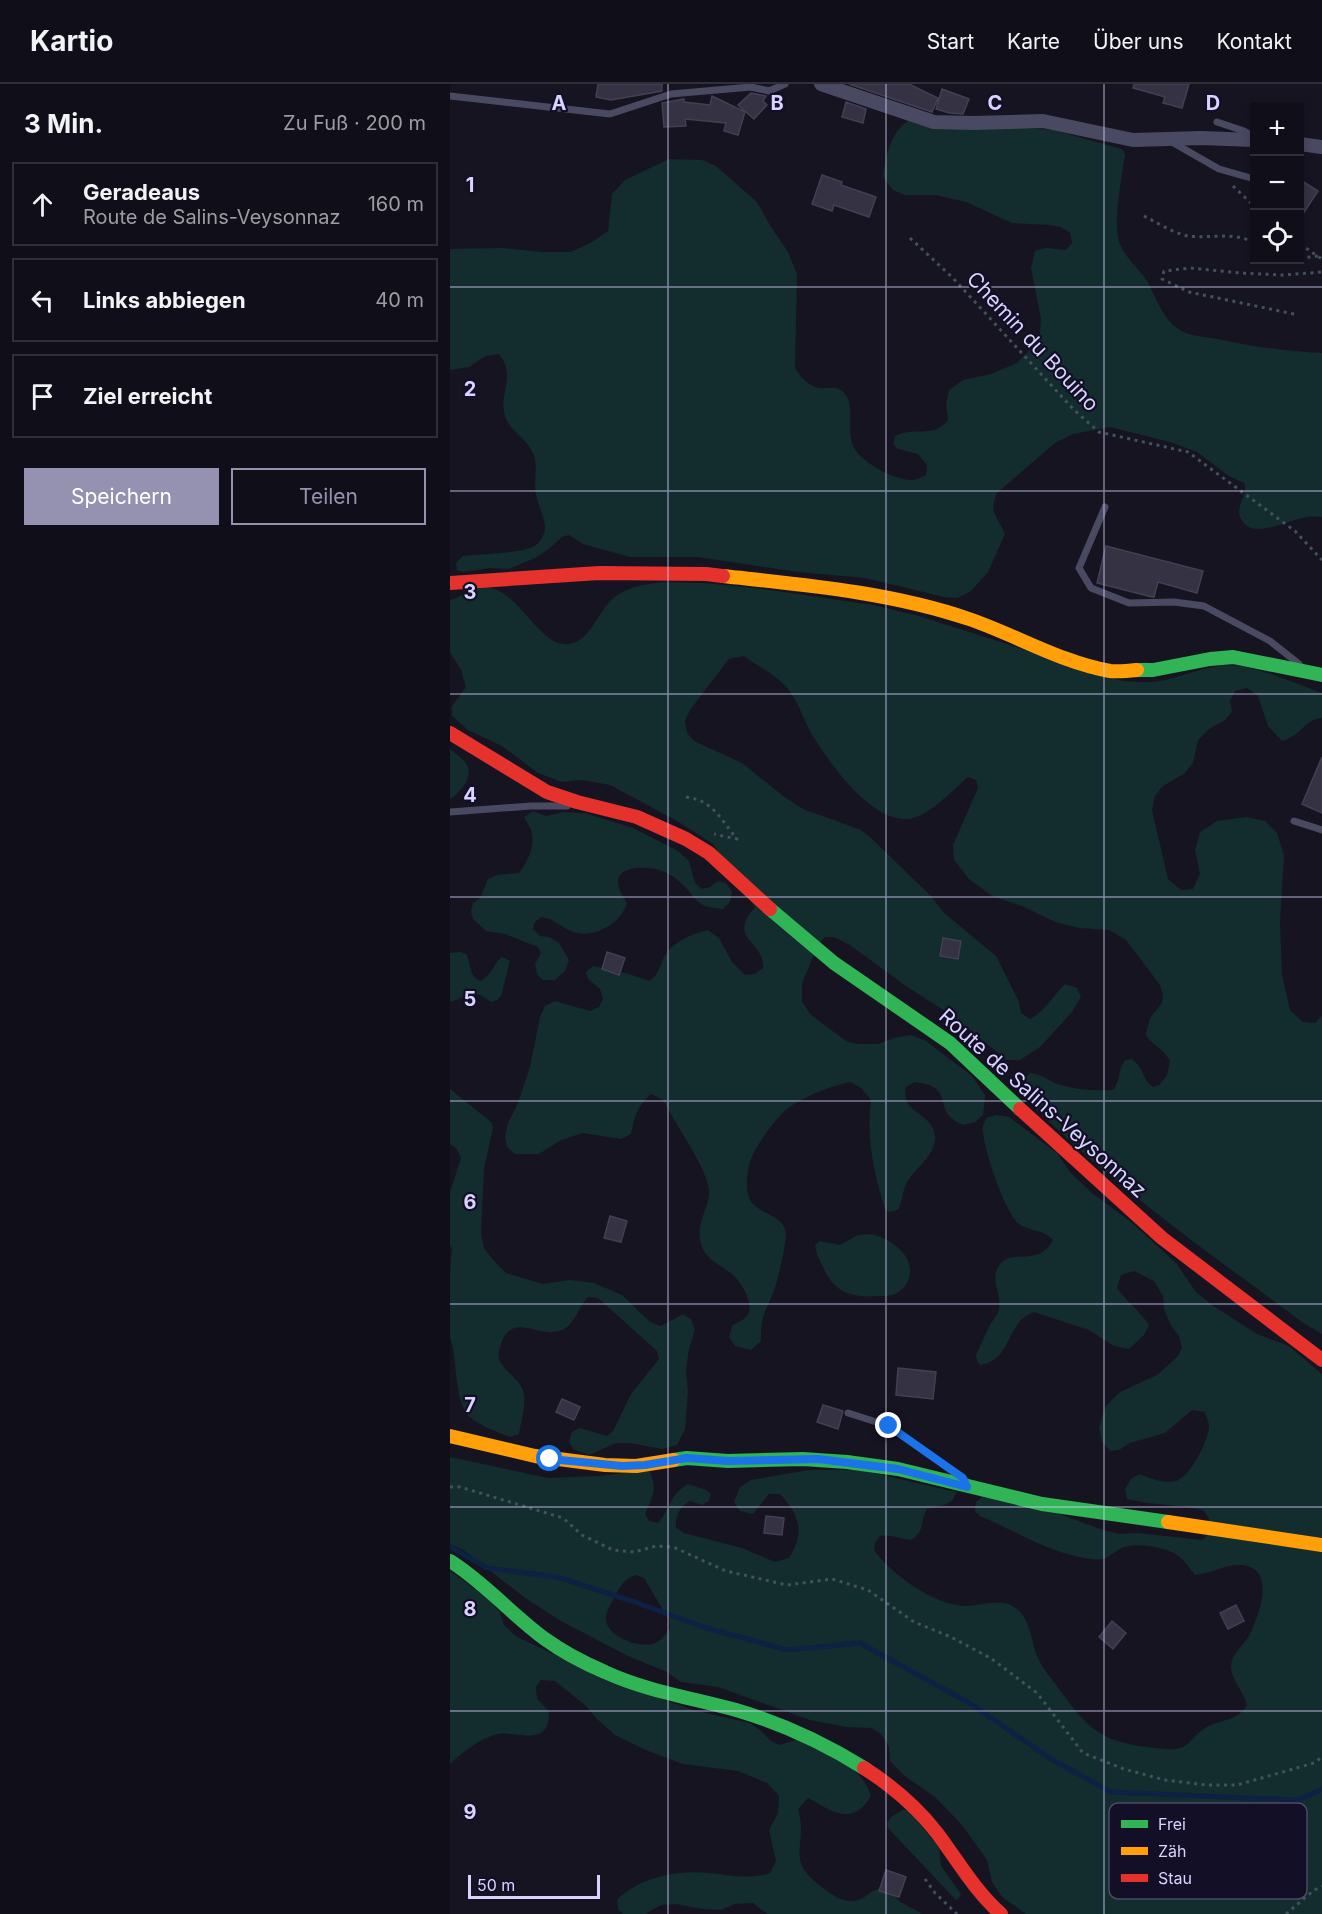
<!DOCTYPE html>
<html lang="de">
<meta charset="utf-8">
<style>
:root{--surface:#100f19;--page:#191822;--text:#f1f3f6;--muted:#9c9ca2;--line:#302f38;--accent:#9591b1}
body{margin:0;font-family:Inter,sans-serif;background:var(--page);color:var(--text)}
.controls{position:absolute;right:18px;top:18px;display:grid;overflow:hidden;border-radius:0px;box-shadow:0 3px 9px #0003}
.controls button{width:54px;height:54px;display:grid;place-items:center;padding:0;border:0;border-bottom:2px solid var(--line);background:var(--surface);color:var(--text);font:30px sans-serif}
.scale{position:absolute;left:18px;bottom:15px;width:132px;box-sizing:border-box;padding-left:6px;border:3px solid #d9d4ff;border-top:0;font-size:16px;line-height:21px;white-space:nowrap;color:#d9d4ff;-webkit-text-stroke:4px #130f26;paint-order:stroke}
.stop{position:absolute;width:18px;height:18px;margin:-14px;border:4px solid #1a73e8;border-radius:50%;background:#fff}
.stop.end{background:#1a73e8;border-color:#fff;box-shadow:0 2px 6px #0008}
.list{margin:0;padding:0;list-style:none}
h2{display:flex;justify-content:space-between;align-items:center;height:78px;margin:0;padding:0 24px;font-size:26px}
h2 small{font-size:20px;font-weight:400;color:var(--muted)}
.list li{display:grid;grid-template-columns:39px 1fr auto;gap:18px;align-items:center;box-sizing:border-box;height:84px;margin:0 12px 12px;padding:0 12px;border:2px solid var(--line);border-radius:0px}
.list b{display:block;font-size:22px;white-space:nowrap}
.list p{margin:0;font-size:20px;white-space:nowrap;color:var(--muted)}
.list em{font-size:20px;font-style:normal;color:var(--muted)}
.actions{display:flex;gap:12px;padding:18px 24px}
.actions a{flex:1;padding:14px 0;border:2px solid var(--accent);border-radius:0px;text-align:center;font-size:21px;color:var(--accent)}
.actions .main{background:var(--accent);color:#fff}
.icon{flex:none;width:33px;height:33px;fill:none;stroke:currentColor;stroke-width:2;stroke-linecap:round;stroke-linejoin:round}
.map{position:relative;flex:none;width:872px;height:1830px;overflow:hidden}
header{display:flex;align-items:center;gap:36px;box-sizing:border-box;height:84px;padding:0 30px;background:var(--surface);border-bottom:2px solid var(--line)}
header strong{font-size:28px}
nav{display:flex;gap:33px;margin-inline-start:auto;font-size:21px}
main{display:flex}
aside{flex:1;background:var(--surface)}
.map>svg:first-child{display:block}
</style>
<header>
<strong>Kartio</strong>
<nav><a>Start</a><a>Karte</a><a>Über uns</a><a>Kontakt</a></nav>
</header>
<main>
<aside>
<h2>3 Min.<small>Zu Fuß · 200 m</small></h2>
<ul class="list">
<li><svg class="icon" aria-label="ahead" viewBox="0 0 24 24"><path d="M12 20V5M6 11l6-6 6 6"/></svg><div><b>Geradeaus</b><p>Route de Salins-Veysonnaz</p></div><em>160 m</em></li>
<li><svg class="icon" aria-label="left" viewBox="0 0 24 24"><path d="M17 20v-9H6M10 6l-5 5 5 5"/></svg><div><b>Links abbiegen</b></div><em>40 m</em></li>
<li><svg class="icon" aria-label="arrive" viewBox="0 0 24 24"><path d="M6 21V4h12l-3 4 3 4H6"/></svg><div><b>Ziel erreicht</b></div></li>
</ul>
<div class="actions"><a class="main">Speichern</a><a>Teilen</a></div>
</aside>
<div class="map">
<svg width="872" height="1830" viewBox="0 0 872 1830">
<rect width="100%" height="100%" fill="#161421"/>
<path fill="#132c2d" fill-rule="evenodd" d="M462,35L603,46L672,65L675,70C672,92 662,142 670,160C676,175 689,184 697,197C705,211 710,228 722,240C737,253 750,252 768,255C803,263 837,267 872,269V433C867,433 862,432 858,433C840,434 803,458 791,435C784,423 799,411 794,399L779,392L747,368L720,358L660,343L623,350L605,359L547,409C538,429 548,433 555,450L538,488L521,507L507,514L494,513L415,494L348,488L248,473H180L133,460L119,451L112,453L99,465L85,474L59,485L40,484L13,488L7,486L6,479L13,472C29,470 73,470 86,461C91,458 96,447 95,441C93,431 88,420 86,410C83,396 89,383 83,369C76,353 57,346 54,328C50,308 66,291 49,270L36,272L19,283L0,286V165L52,164L92,168H121L142,158L158,147L162,110L175,96L219,75L252,76L266,82L307,118L321,143L338,168L347,190L345,284C350,292 356,299 365,303C375,307 386,299 395,310C405,322 397,343 402,359C407,377 445,397 463,396C467,396 473,392 476,391L477,381L468,370L448,365L443,360L445,352C466,341 482,356 498,336L496,320L499,306L513,296L541,290L567,279L585,260L590,248L591,235L581,184L585,167L596,164L616,166L622,159L620,149L611,143L599,141L562,139L516,118L486,111H455L443,106L433,93C435,73 442,43 462,35Z
M213,498L254,499L306,504L423,521L469,532L673,597C687,598 701,599 715,596C736,591 757,582 778,581C804,581 847,600 872,609V634C853,636 853,651 832,657L818,642L808,612L797,604L785,607L780,617L782,628L775,636L759,645L748,656L743,679L735,689L713,702L705,712L702,726L718,795L731,806L743,805L750,790L745,766L750,748L767,737L796,733L815,737L827,749L834,771L830,837L832,891L840,926L853,938L865,939L872,932V1250L855,1240C758,1168 657,1098 572,1011V997L580,989C593,990 599,998 611,1001C628,1006 645,1007 663,1006C671,996 667,988 675,976L682,975C695,985 691,994 703,1003L709,1001L717,991L720,977C712,962 701,962 696,950L700,934L712,919L713,911L710,901L676,856L659,846L629,844L605,838L572,822L542,812L519,795L504,776L503,761L528,704L526,696L518,693C504,705 478,733 459,735C421,738 382,682 364,654C354,638 350,620 338,605C328,592 307,582 294,572L279,575L240,626L235,637L237,649L244,657L292,679L333,712L353,725L411,746L420,753L481,812L494,829L546,872L569,918L571,929L580,935C595,928 603,911 615,900L627,904L631,913L622,928L590,963L570,976H557L498,929L453,900L400,861L384,853H375L369,859L352,899V918L361,931L396,957L407,960H428L444,954L461,951L476,957L522,992L535,1011L533,1031L525,1038L513,1041C486,1029 499,1015 485,1004C480,1000 471,999 465,998L456,1003C450,1031 483,1028 485,1052C486,1070 468,1082 459,1095C452,1105 453,1116 448,1126L439,1128L435,1125C424,1090 416,1054 421,1016L411,1004L400,998C378,1003 360,1010 341,1022C329,1029 307,1060 302,1073C297,1083 295,1103 299,1114C305,1130 336,1130 336,1151C335,1164 328,1197 323,1209C315,1228 310,1235 311,1257L301,1266L285,1262L279,1253L282,1242C286,1239 294,1236 297,1232C305,1222 293,1202 286,1194C275,1182 256,1178 251,1160C245,1137 260,1125 259,1106C257,1084 224,1038 213,1016L201,1010C188,1021 184,1033 181,1050L171,1055L133,1049L111,1056L89,1070H65L57,1063L55,1052L58,1039L68,1019L80,983L90,933L95,922L105,917L140,927L149,923L153,915L150,905L138,895L136,888L143,882L179,890L199,897C209,891 209,883 214,873C222,858 242,850 258,846L269,854L282,878L295,891L305,890L313,884C315,856 276,856 305,823L263,760L227,737L160,701L132,696L112,698L88,689L52,662L18,646L2,632V622L16,603L11,586L0,568V516C13,514 24,500 38,503C69,508 87,558 114,560C141,562 147,525 166,512C180,502 196,500 213,498Z
M0,665C5,669 11,673 15,678C26,691 11,708 0,715Z
M83,727L96,732L113,728L135,729L183,744L228,767L239,777L245,799L252,805L260,803L268,797L276,799L282,808L280,818L273,825C265,824 258,824 251,820C246,817 242,811 238,806C223,789 208,782 185,784C180,785 171,787 169,793C166,802 172,811 177,819C171,840 143,856 121,847C109,842 105,835 91,833L84,839L83,845L90,852L99,853L109,859L119,876L115,887L105,896H93L87,890L85,880L91,869L88,863L55,850L36,847L23,835L21,828L23,819L30,814L38,795L47,791L69,789C78,777 86,761 81,746C80,742 76,738 74,733Z
M10,868L16,870C22,880 18,893 31,897C42,891 43,880 52,873L60,877L51,912L47,916L41,918C22,903 19,913 0,918V869Z
M0,1005L41,1038L43,1044L34,1085L31,1150L34,1164L44,1177L56,1189L92,1200L120,1196L144,1199L172,1211L200,1238L211,1242L233,1230L241,1235L245,1246L239,1265L236,1286L238,1308L235,1345L227,1361L212,1365L180,1359H166L139,1371L123,1365L119,1358L122,1348L130,1344L157,1352L163,1347L181,1310L209,1275L207,1267L148,1214L138,1213C128,1223 125,1243 109,1247C86,1254 59,1224 49,1267C45,1282 66,1291 72,1304C78,1316 71,1337 69,1350L60,1353C48,1348 33,1343 22,1335C3,1321 8,1274 0,1253V1189L2,1164L0,1162V1108L11,1074L6,1064L0,1060Z
M546,1031L559,1033L607,1069L620,1088L642,1109L681,1138L726,1179L746,1208L762,1221L807,1250L839,1262L872,1290V1830H576L552,1813L542,1798L537,1776L512,1741L485,1713L456,1693L440,1677L439,1663L431,1650L421,1644L396,1643L360,1636L268,1603L231,1598L217,1588L178,1572L111,1537L78,1516L13,1466L0,1460V1373L98,1394L149,1392L199,1386C208,1404 203,1412 195,1430L199,1437L208,1439C221,1424 219,1411 238,1400L256,1406L261,1410L259,1417L252,1421L240,1417C230,1423 225,1431 226,1444L234,1449L292,1464L325,1478L339,1474C355,1448 350,1432 330,1410H319L303,1430L290,1427L284,1418L290,1403L301,1396L359,1386H411L506,1408C503,1423 489,1421 477,1425C469,1439 476,1446 461,1456C450,1455 441,1450 430,1452L425,1459L424,1466C441,1490 484,1521 515,1522C533,1522 553,1512 568,1526C582,1538 581,1561 589,1576C593,1585 601,1594 607,1602C635,1641 648,1658 698,1663C708,1664 720,1667 730,1664C739,1661 743,1653 751,1647C765,1635 787,1639 797,1621C794,1609 782,1596 781,1584C780,1571 793,1562 799,1552C809,1531 828,1483 790,1481C774,1480 761,1490 745,1491C739,1484 735,1476 727,1471C716,1463 681,1457 670,1465C658,1472 656,1477 641,1475C602,1471 566,1447 530,1432L525,1427L526,1418L532,1413L599,1426L653,1446L669,1450L688,1449L752,1456L759,1450V1434L753,1426L738,1423L697,1419L677,1415L675,1405L681,1395L689,1390C700,1394 713,1400 726,1397C740,1393 759,1356 759,1342C759,1338 756,1332 755,1328L742,1326L715,1349L680,1359L669,1366L661,1367L652,1358L649,1343L656,1322L670,1308L707,1291L728,1272L732,1264L729,1252L720,1240L714,1225L713,1212L704,1197L684,1187L671,1191L667,1204C677,1218 690,1227 699,1241L694,1251L679,1265L664,1262L639,1246L584,1228C580,1230 575,1232 572,1235C556,1251 558,1276 530,1281L527,1277L526,1271C531,1261 535,1251 540,1241C543,1236 548,1230 549,1225C552,1211 540,1197 548,1183C560,1162 588,1185 603,1156C593,1145 581,1148 569,1140C555,1129 534,1066 533,1048C532,1043 534,1039 536,1034ZM186,1491L194,1494L219,1536L220,1544C216,1551 211,1557 203,1560C188,1564 158,1553 156,1536C155,1528 161,1521 164,1514C170,1503 173,1495 186,1491Z
M422,1150C443,1156 469,1174 457,1199C454,1204 449,1209 443,1211C439,1212 433,1212 429,1212C402,1214 384,1209 373,1183C369,1176 366,1169 365,1161L370,1157L390,1161L408,1151Z
M0,1487L39,1515L50,1529L54,1541L67,1553L162,1597L243,1626L300,1639L310,1646L321,1657L329,1661L349,1655C377,1669 411,1680 421,1712C402,1743 383,1728 358,1714L348,1725C359,1762 333,1775 372,1803C381,1810 390,1817 402,1817C416,1817 419,1804 435,1804L452,1819L473,1830H317L303,1819L285,1820L271,1826L252,1825L226,1820L211,1821L195,1830H173L168,1825L167,1816C190,1793 227,1786 259,1789C282,1791 297,1796 320,1789L326,1777L319,1746L328,1729L329,1712L317,1699L288,1687L233,1680L198,1667L165,1651L147,1635L135,1621L105,1597L91,1596L86,1603L87,1615L99,1627C100,1667 65,1644 44,1651C28,1656 12,1669 0,1680Z
M452,1726H459L489,1764L491,1782L511,1810L508,1816L505,1815L438,1744L437,1739L441,1733Z"/>
<g fill="none" stroke-linecap="round" stroke-linejoin="round">
<path stroke="#0d2144" stroke-width="5" d="M0,1463L37,1484L107,1493L185,1518L253,1543L337,1566L410,1559L521,1620L601,1675L661,1708L848,1716L872,1705"/>
</g>
<path fill="#343243" stroke="#433f54" stroke-width="1.5" d="M148,0H212V7L161,16L146,13Z
M399,0H459L488,14L482,28Z
M684,0H739L732,24L713,19L715,13L683,4Z
M492,5L519,15L513,30L499,29L486,25Z
M301,9L316,12L313,17L317,21L304,35L288,21Z
M262,12L295,28L288,51L274,47L276,39L235,35L236,42L214,43L212,19L234,15V18L260,21Z
M396,18L416,25L413,39L392,33Z
M372,91L392,98L391,101L426,113L419,133L384,121L382,127L362,120Z
M849,95L868,107L849,136Z
M656,462L753,487L747,509L708,498L704,513H702L647,499Z
M872,673V729L852,720Z
M493,854L511,857L508,875L490,872Z
M157,868L175,874L169,891L152,885Z
M160,1132L177,1137L171,1158L154,1154Z
M448,1284L486,1288L483,1315L446,1311Z
M112,1315L130,1323L124,1336L106,1328Z
M373,1321L393,1327L388,1345L367,1338Z
M316,1432L334,1434L332,1451L314,1449Z
M786,1521L794,1537L778,1545L770,1529Z
M662,1537L676,1549L663,1565L649,1553Z
M436,1786L456,1793L449,1813L429,1807Z"/>
<g fill="none" stroke-linecap="round" stroke-linejoin="round">
<path stroke="#44505f" stroke-width="3" stroke-dasharray="3 4.5" stroke-linecap="butt" d="M783,102L804,122
M694,132C708,139 723,149 738,152C760,155 785,147 804,159
M460,154L503,194L624,326L649,348L738,368L845,447L872,476
M850,160L872,175
M850,174L869,172
M844,230L739,208L712,195L714,187L740,184L790,189L833,191L872,188
M236,713C263,716 271,736 287,755L264,750
M0,1403H10L113,1434L132,1451L163,1466L184,1468L206,1462L223,1463L276,1487L337,1501L382,1495L418,1506L464,1538L501,1553L542,1575L587,1609L633,1669L674,1685L715,1696L756,1701H787L864,1679L872,1673
M475,1795L485,1809L507,1830
M836,1830L863,1807L872,1802"/>
<path stroke="#4a4962" stroke-width="7" d="M0,12L160,30L221,10L301,3L319,7L335,0
M767,38L794,47L804,53
M720,57L769,85L801,94
M655,423L629,484L641,504L679,519L724,518L754,522L820,557L849,580
M0,728L81,722H117
M844,737L872,746
M398,1329L439,1342L511,1393"/>
<path stroke="#4a4962" stroke-width="14" d="M371,0L484,38L524,39L593,37L683,56L751,54L804,56
M850,60L872,63"/>
<path stroke="#30b455" stroke-width="14" d="M687,586H703L760,575L783,573L872,591
M320,825L384,879L500,959L570,1025
M224,1376L237,1374L278,1377L353,1375L397,1378L448,1385L592,1420L718,1438
M0,1477C35,1499 62,1531 95,1555C113,1568 134,1579 155,1588C196,1607 242,1614 286,1626C331,1639 374,1659 414,1684"/>
<path stroke="#ff9f0a" stroke-width="14" d="M273,492C355,501 440,508 519,535C566,551 610,578 660,587C668,588 678,587 687,586
M0,1352L85,1372L155,1381L186,1382L224,1376
M718,1438L872,1461"/>
<path stroke="#e5322d" stroke-width="14" d="M0,499L149,489L256,490L273,492
M0,649L97,708L127,718L187,733L236,755L259,769L320,825
M570,1025L712,1154L872,1276
M414,1684C442,1702 467,1723 487,1749C508,1777 525,1807 551,1830"/>
</g>
<g fill="none" stroke-linecap="round" stroke-linejoin="round">
<path stroke="#1a73e8" stroke-width="8" d="M100,1375L172,1382L195,1381L237,1374L278,1377L368,1375L448,1385L517,1403L513,1394L439,1342"/>
</g>
<path fill="none" stroke="#d9d4ff" stroke-width="1.5" stroke-opacity="0.55" d="M218,0V1830M436,0V1830M654,0V1830M0,203H872M0,407H872M0,610H872M0,813H872M0,1017H872M0,1220H872M0,1423H872M0,1627H872"/>
<g text-anchor="middle" dominant-baseline="central" stroke-width="4.5" stroke-linejoin="round" paint-order="stroke">
<g font-size="21" fill="#d9d4ff" stroke="#130f26">
<text transform="translate(583 257) rotate(47)">Chemin du Bouino</text>
<text transform="translate(593 1019) rotate(42)">Route de Salins-Veysonnaz</text>
</g>
</g>
<rect x="659" y="1719" width="198" height="96" rx="9" fill="#130f26" stroke="#4e4a67" stroke-width="1.5"/>
<rect x="671" y="1736" width="27" height="8" fill="#30b455"/>
<rect x="671" y="1763" width="27" height="8" fill="#ff9f0a"/>
<rect x="671" y="1790" width="27" height="8" fill="#e5322d"/>
<g font-size="16" fill="#d9d4ff">
<text x="708" y="1746">Frei</text>
<text x="708" y="1773">Zäh</text>
<text x="708" y="1800">Stau</text>
</g>
<g font-size="20" text-anchor="middle" font-weight="bold" fill="#d9d4ff" stroke="#130f26" stroke-width="4.5" stroke-linejoin="round" paint-order="stroke">
<text x="109" y="26">A</text>
<text x="327" y="26">B</text>
<text x="545" y="26">C</text>
<text x="763" y="26">D</text>
<text x="20" y="108">1</text>
<text x="20" y="312">2</text>
<text x="20" y="515">3</text>
<text x="20" y="718">4</text>
<text x="20" y="922">5</text>
<text x="20" y="1125">6</text>
<text x="20" y="1328">7</text>
<text x="20" y="1532">8</text>
<text x="20" y="1735">9</text>
</g>
</svg>
<div class="controls">
<button>+</button>
<button>−</button>
<button><svg class="icon" aria-label="locate" viewBox="0 0 24 24"><circle cx="12" cy="12" r="6"/><path d="M12 2v4M12 18v4M2 12h4M18 12h4"/></svg></button>
</div>
<div class="scale">50 m</div>
<div class="stop" style="left:100px;top:1375px"></div>
<div class="stop end" style="left:439px;top:1342px"></div>
</div>
</main>
